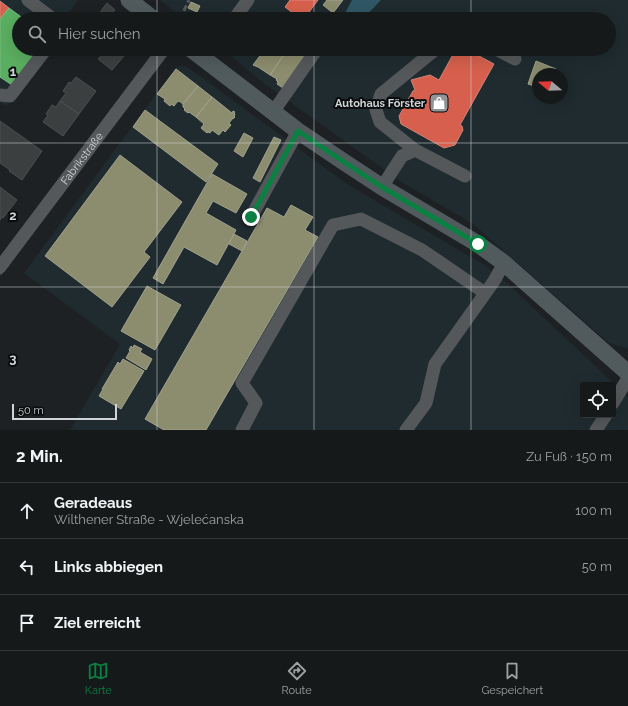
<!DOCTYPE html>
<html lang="de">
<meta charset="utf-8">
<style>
:root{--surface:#16191a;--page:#232627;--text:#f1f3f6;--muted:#9ea0a2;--line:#353839;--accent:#0b8043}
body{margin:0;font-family:Raleway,sans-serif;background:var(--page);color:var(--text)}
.controls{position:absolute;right:12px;bottom:12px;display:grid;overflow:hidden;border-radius:4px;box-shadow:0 4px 16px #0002}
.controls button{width:36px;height:36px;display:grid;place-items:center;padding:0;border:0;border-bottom:1px solid var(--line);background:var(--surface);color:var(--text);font:20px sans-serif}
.compass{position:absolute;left:532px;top:68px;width:36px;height:36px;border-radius:50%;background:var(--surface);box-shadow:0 4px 16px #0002;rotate:289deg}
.scale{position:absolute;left:12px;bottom:10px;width:105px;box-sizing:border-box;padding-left:4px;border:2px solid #d0d4d6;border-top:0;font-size:11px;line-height:14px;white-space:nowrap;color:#d0d4d6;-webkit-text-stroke:3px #090b0c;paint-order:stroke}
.stop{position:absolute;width:12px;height:12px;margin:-9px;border:3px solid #0b8043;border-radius:50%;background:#fff}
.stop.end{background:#0b8043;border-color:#fff;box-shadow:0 1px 4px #0008}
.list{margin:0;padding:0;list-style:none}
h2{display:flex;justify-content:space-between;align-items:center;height:52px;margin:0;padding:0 16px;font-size:17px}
h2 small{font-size:13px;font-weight:400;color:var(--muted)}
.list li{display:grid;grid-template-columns:26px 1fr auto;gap:12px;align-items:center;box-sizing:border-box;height:56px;padding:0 16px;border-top:1px solid var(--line)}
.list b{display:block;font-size:15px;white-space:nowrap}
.list p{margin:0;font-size:13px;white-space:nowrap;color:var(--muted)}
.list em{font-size:13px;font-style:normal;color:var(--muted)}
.icon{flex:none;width:22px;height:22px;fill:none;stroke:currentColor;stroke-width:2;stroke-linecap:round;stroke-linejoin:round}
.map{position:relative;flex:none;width:628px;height:430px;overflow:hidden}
.search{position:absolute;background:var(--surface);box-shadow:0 4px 16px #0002;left:12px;right:12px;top:12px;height:44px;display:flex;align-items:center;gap:10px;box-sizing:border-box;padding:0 14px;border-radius:22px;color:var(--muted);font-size:15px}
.sheet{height:220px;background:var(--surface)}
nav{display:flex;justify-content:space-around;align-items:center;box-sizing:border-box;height:56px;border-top:1px solid var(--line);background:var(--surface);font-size:11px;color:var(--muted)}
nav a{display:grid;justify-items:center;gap:2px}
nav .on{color:var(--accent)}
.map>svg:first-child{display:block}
</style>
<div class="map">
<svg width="628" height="430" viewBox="0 0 628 430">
<rect width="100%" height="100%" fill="#1e2123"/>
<path fill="#1f2b2f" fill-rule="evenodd" d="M0,0H78L65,19H19V49H45L6,106L0,102Z
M160,0H628V349L626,348L609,343L473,224L400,181L265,84L222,49H609V19H184ZM538,74H562V98H538Z
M186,66L347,184L486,266L507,283L628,397V430H70L120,344L24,273L176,67ZM583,385H613V415H583Z"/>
<path fill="#305765" d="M352,0H381L363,19H342Z"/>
<path fill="#d6604d" stroke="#d48376" d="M290,0H318L304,19H301L285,7Z
M0,1L9,8L0,19Z
M456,49H466L494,64L460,125L462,126L463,130L455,145L444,148L401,124L399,116L413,91L415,90L411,80L430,75L439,80Z"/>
<path fill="#5aae61" stroke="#7db984" d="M9,8L24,19H19V49H38L12,85L0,77V19Z"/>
<path fill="#8c8c6e" stroke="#a0a28d" d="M327,0H343L333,13L323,5Z
M191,2L200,6L197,12L188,8Z
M263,49H288L270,75L258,67L253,65L262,53L261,52Z
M288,49H300L309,56L283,88L277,84L278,82L276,80L277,79L270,75Z
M536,61L556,69L554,74H538V87L528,84Z
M176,69L198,86L183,104L179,101L177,102L174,106L171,104L170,106L164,101L165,99L157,94Z
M198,86L212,97L196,117L189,112L188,113L184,110L185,109L183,107V104Z
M212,97L232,113L233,111L235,112L234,113L235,114L234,116L235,117L233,119V118L229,123L231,125L225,132L223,130L219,135L212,130L210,133L208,132L207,133L201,128L204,124L196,117Z
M145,110L218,164L206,182L133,127Z
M244,133L253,138L243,157L234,151Z
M274,137L281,140L260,182L253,178Z
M120,155L182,202L144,252L150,257L112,307L45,256Z
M212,174L247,194L236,213L213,201L206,213L236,230L217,265L184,247L163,284L153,278Z
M291,205L313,217L305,230L318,237L206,430H164L145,419L267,208L284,217Z
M234,234L247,241L242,251L229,244Z
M147,286L181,305L155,350L121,331Z
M134,345L142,349L140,352L152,359L146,370L126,358L130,351L129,350L131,346L133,348Z
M123,359L144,371L121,409L99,396L103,389H102L118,362L120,364Z"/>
<path fill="#3c3f40" stroke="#4c4f50" d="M107,3L115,10L109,17L111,19H95Z
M107,49H106H130L112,70L98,59Z
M76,77L96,91L79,114L60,101L66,93L63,91L69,82L71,83Z
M60,101L79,114L63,136L43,122L48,115L46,114L52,105L56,107Z
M0,121L42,151L22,180L9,171L10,170L0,163Z
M0,187L17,200L3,218L2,217L0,220Z"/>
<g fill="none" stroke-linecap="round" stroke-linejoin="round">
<g stroke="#55585a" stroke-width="13">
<path d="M28,0L53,19"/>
<path d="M234,19L248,0"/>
<path d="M496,49L515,59"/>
<path d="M0,95L10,96L46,49"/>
<path d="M273,112L317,49"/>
<path d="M415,150L380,122L376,110L381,94L436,49"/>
<path d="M382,187L402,156L415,150L465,176"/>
<path d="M251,217L298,131"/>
<path id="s1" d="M0,267L164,49"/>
<path d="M613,403L628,378"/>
<path d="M242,430L256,403L242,383L333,225L361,219L422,250L485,293"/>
<path d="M406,430L426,403L435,364L494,281L504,263"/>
<path d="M596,430L606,415"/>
</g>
<path stroke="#515b5e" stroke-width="17" d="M129,0L153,19
M191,49L298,131L341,160L382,187L478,244L504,263L628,373"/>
<path stroke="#57595a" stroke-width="3" stroke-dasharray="6 3" stroke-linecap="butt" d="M180,19L189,0
M0,274L148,77L164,49"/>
</g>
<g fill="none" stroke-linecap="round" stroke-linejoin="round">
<path stroke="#0b8043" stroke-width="5" d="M251,217L298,131L341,160L382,187L478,244"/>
</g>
<path fill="none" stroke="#d0d4d6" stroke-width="1" stroke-opacity="0.55" d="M157,0V19M314,0V19M471,0V19M157,49V430M314,49V430M471,49V430M0,143H628M0,287H628"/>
<defs>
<symbol id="shop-square" viewBox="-11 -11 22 22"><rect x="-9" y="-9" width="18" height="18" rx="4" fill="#929597" stroke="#090b0c"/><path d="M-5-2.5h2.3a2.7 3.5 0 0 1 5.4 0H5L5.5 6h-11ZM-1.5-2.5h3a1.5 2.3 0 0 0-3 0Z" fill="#fff"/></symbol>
</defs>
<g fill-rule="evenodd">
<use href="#shop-square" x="428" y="92" width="22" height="22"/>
</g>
<g text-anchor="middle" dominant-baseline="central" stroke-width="4" stroke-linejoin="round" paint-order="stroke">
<g font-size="11" font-weight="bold" fill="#d0d4d6" stroke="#090b0c" text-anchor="end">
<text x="425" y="103">Autohaus Förster</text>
</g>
<g font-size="11" fill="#d0d4d6" stroke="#090b0c">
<text stroke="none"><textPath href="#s1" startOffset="136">Fabrikstraße</textPath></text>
</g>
</g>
<g font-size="13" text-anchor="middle" font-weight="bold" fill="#d0d4d6" stroke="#090b0c" stroke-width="4" stroke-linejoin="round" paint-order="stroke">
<text x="13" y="76">1</text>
<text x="13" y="220">2</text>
<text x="13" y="363">3</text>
</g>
</svg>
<div class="controls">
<button><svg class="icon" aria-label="locate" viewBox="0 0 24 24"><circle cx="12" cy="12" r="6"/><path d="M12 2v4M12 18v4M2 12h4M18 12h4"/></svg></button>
</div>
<svg class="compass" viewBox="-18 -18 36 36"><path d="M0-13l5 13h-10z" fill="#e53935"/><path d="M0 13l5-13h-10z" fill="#9ea0a2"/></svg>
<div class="scale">50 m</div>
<div class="stop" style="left:478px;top:244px"></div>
<div class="stop end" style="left:251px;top:217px"></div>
<div class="search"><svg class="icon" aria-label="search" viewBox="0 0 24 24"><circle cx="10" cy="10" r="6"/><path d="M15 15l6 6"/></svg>Hier suchen</div>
</div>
<section class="sheet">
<h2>2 Min.<small>Zu Fuß · 150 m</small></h2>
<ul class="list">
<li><svg class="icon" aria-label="ahead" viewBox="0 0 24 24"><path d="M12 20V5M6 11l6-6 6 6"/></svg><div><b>Geradeaus</b><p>Wilthener Straße - Wjelećanska</p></div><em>100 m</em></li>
<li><svg class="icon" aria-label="left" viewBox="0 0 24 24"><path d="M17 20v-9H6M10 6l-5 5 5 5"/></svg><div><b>Links abbiegen</b></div><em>50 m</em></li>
<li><svg class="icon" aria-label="arrive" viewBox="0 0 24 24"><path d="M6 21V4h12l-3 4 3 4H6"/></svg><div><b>Ziel erreicht</b></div></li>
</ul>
</section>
<nav>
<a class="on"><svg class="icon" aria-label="map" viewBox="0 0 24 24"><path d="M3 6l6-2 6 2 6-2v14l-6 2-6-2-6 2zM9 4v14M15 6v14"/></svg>Karte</a>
<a><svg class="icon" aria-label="directions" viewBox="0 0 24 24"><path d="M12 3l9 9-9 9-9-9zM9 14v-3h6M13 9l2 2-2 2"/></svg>Route</a>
<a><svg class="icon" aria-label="saved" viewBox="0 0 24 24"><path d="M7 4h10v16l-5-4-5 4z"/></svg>Gespeichert</a>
</nav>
